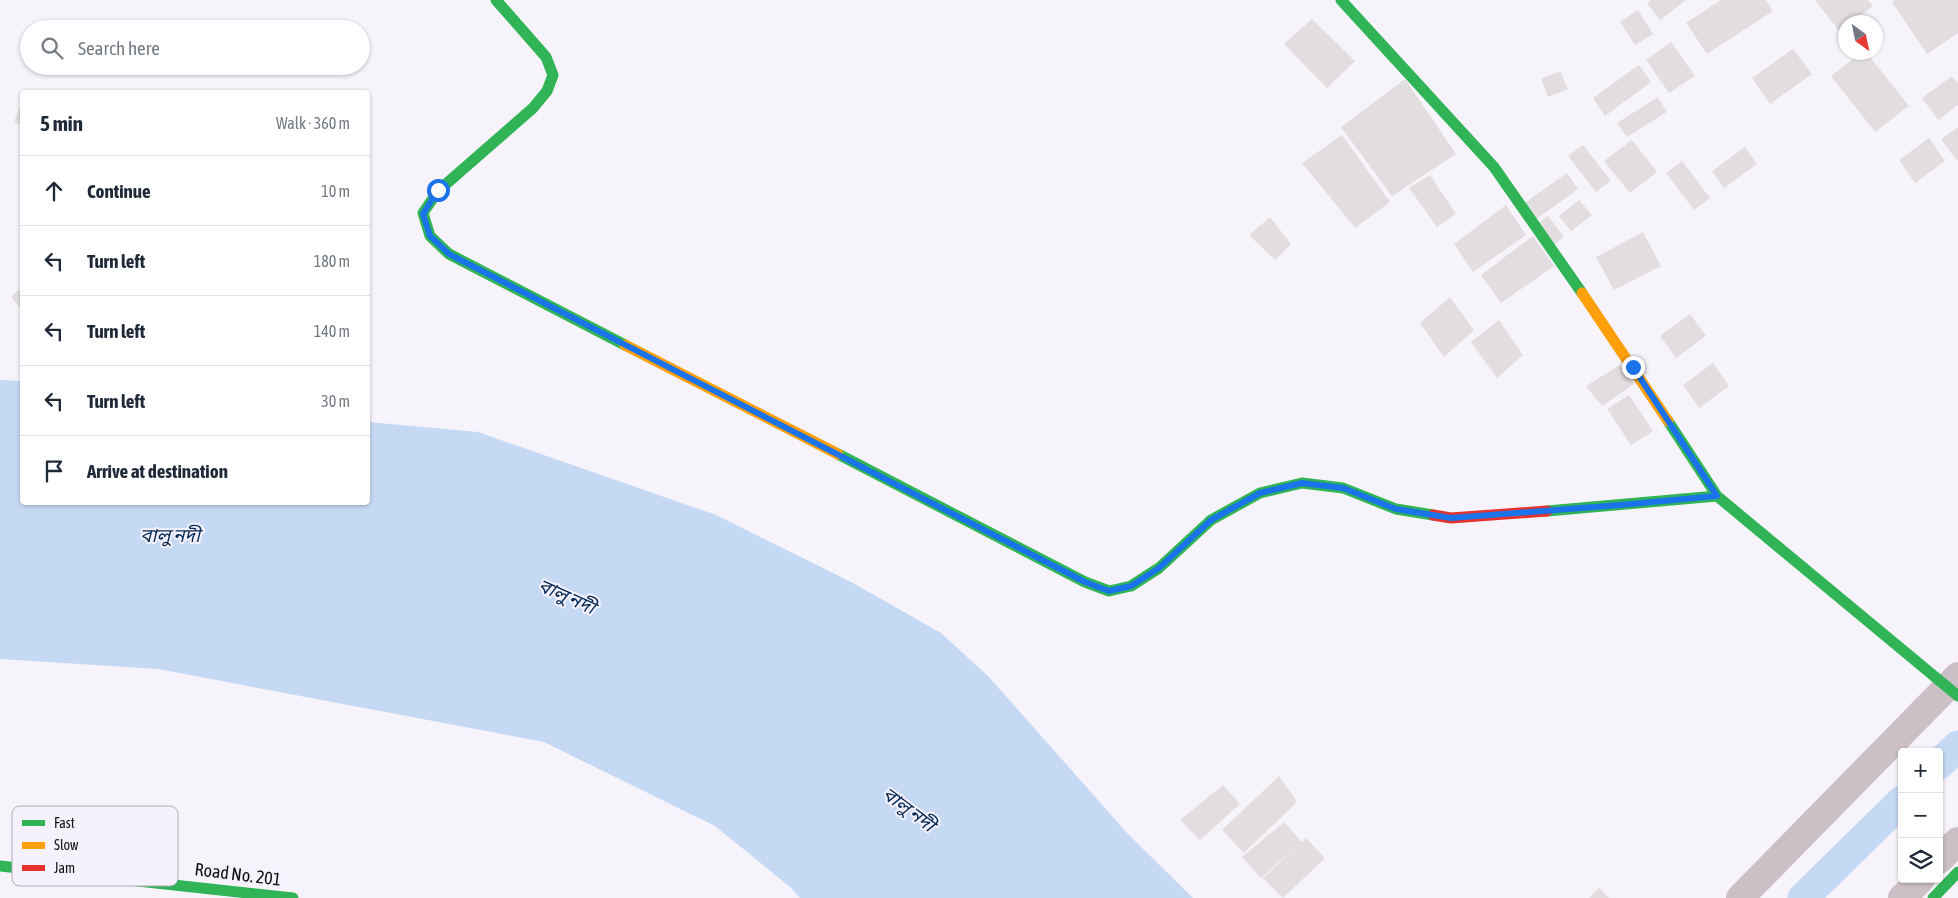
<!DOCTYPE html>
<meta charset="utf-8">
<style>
:root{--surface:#fff;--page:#f6f6f7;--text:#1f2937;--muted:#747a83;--line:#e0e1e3}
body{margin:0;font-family:"Asap Condensed","Noto Sans Bengali",sans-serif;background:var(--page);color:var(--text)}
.controls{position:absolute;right:15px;bottom:15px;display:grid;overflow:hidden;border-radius:5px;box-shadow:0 1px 4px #0004}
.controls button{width:45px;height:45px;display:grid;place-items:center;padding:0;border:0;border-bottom:1px solid var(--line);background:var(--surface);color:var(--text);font:25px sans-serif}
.compass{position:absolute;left:1838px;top:15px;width:45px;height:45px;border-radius:50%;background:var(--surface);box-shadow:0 1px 4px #0004;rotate:147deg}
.stop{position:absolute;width:15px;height:15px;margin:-11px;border:4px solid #1a73e8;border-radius:50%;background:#fff}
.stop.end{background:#1a73e8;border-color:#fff;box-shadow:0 1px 5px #0008}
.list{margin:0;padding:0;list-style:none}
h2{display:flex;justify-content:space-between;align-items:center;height:65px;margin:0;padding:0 20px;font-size:21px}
h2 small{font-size:16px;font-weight:400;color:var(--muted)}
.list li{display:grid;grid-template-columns:32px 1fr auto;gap:15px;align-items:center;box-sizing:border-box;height:70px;padding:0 20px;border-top:1px solid var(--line)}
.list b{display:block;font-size:19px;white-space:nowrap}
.list em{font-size:16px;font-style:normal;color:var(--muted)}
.icon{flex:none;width:28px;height:28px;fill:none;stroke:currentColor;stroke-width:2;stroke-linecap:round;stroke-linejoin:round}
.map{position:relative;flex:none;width:1958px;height:898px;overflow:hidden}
.search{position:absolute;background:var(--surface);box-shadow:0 1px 4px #0004;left:20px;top:20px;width:350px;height:55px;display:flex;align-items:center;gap:12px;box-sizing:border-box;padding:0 18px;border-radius:28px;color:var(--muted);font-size:19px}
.panel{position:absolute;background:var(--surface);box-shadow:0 1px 4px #0004;left:20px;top:90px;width:350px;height:415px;border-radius:5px}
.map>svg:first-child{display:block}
</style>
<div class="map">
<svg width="1958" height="898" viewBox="0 0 1958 898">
<rect width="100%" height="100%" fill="#f6f4fa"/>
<path fill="#c6d9f4" d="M0,380L22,381V502H368V422L478,432L716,515L853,583L941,633L988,676L1128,834L1193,898H800L790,887L715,826L544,742L158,669L0,659Z"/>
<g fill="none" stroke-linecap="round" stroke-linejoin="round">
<path stroke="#c6d9f4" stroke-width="31" d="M1939,764L1958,746
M1803,898L1902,801"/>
</g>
<path fill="#e2dddf" d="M1651,0H1684L1685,1L1660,20L1647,3Z
M1721,0H1766L1773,11L1707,54L1686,23Z
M1815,0H1868L1873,6L1851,22H1846V27L1840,32Z
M1895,0H1958V33L1927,54L1892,2Z
M1638,10L1653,34L1635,45L1620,22Z
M1312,19L1355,61L1327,88L1284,44Z
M1671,42L1695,76L1669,93L1646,60Z
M1793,49L1812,74L1770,104L1752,78Z
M1862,52H1866L1909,106L1875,132L1831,76Z
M1639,65L1651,82L1605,116L1593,98Z
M1560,71L1568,89L1548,97L1541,79Z
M1952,76L1958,84V105L1938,120L1922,98Z
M1405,79L1456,154L1392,196L1341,127Z
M1658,97L1667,112L1627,137L1617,123Z
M22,102V126L14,122Z
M1958,127V160L1957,161L1941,139Z
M1342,135L1390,202L1355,228L1302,163Z
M1929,138L1945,161L1915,183L1899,160Z
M1632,140L1657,172L1630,193L1604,161Z
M1583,145L1611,181L1596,192L1568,156Z
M1745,147L1757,164L1724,188L1712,171Z
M1682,161L1710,198L1694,210L1666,173Z
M1567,173L1578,189L1535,220L1523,204Z
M1430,175L1456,214L1437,227L1409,188Z
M1579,200L1592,215L1571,231L1559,216Z
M1506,205L1526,235L1473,272L1454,244Z
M1548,216L1564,237L1549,248L1533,227Z
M1270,217L1291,244L1275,260L1249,235Z
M1643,232L1661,266L1614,290L1596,257Z
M1533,236L1554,266L1501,303L1481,275Z
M22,287V310L11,297Z
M1450,297L1474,330L1444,357L1420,323Z
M1690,314L1706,336L1676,358L1660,336Z
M1499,320L1523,355L1497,378L1471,342Z
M1713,363L1729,386L1699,408L1683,385Z
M1620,365L1634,384L1602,406L1586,386Z
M1629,395L1653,431L1631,445L1607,409Z
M1279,776L1297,802L1244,853L1222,830Z
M1223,785L1240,804L1200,840L1180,820Z
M1284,822L1302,842L1306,838L1325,858L1283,898L1263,878L1300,843L1261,878L1242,857Z
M1599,888L1609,898H1589Z"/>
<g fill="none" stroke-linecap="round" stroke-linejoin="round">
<path stroke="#ccbfc6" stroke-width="28" d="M1939,860L1958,841
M1740,898L1958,676
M1902,898L1921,879"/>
<path stroke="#30b455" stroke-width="11" d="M496,0L546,57L553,75L547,91L533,108L438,191L423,213L430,236L449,254L625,345
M1341,0L1494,167L1582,293
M1668,421L1717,496L1958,696
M838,454L1085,582L1109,591L1131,586L1159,568L1211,520L1260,493L1302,483L1343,488L1396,509L1433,515
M1547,511L1717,496
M0,866L293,898
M1933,898L1958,872"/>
<path stroke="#ff9f0a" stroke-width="11" d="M1582,293L1668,421
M625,345L838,454"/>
<path stroke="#e5322d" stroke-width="11" d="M1433,515L1451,518L1547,511"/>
</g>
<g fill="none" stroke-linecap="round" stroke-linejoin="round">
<path stroke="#1a73e8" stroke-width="6" d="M438,190L423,214L430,236L449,254L1085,582L1109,591L1131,586L1159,568L1211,520L1260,493L1302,483L1343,488L1396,509L1451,518L1620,505L1717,496L1633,367"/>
</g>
<g text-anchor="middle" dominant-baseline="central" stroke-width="4" stroke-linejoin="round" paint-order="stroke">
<g font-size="18" fill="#110f15" stroke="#f5f1fd">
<text transform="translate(238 874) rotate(7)">Road No. 201</text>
</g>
<g font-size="19" font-style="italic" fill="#032853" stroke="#f5f1fd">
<text x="170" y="535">বালু নদী</text>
<text transform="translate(567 596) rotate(24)">বালু নদী</text>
<text transform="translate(909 809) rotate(37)">বালু নদী</text>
</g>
</g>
<rect x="12" y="806" width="166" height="80" rx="8" fill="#f5f1fd" stroke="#b1adb7" stroke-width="1"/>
<rect x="22" y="820" width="23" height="6" fill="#30b455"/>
<rect x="22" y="842" width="23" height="7" fill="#ff9f0a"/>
<rect x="22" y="865" width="23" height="6" fill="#e5322d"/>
<g font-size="14" fill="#110f15">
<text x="54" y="828">Fast</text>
<text x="54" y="850">Slow</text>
<text x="54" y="873">Jam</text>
</g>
</svg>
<div class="controls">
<button>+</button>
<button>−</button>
<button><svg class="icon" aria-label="layers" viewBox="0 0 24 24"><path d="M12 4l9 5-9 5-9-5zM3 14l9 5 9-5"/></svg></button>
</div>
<svg class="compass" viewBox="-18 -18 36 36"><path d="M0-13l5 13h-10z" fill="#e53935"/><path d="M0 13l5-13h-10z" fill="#747a83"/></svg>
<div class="stop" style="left:438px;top:190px"></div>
<div class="stop end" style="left:1633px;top:367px"></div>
<div class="search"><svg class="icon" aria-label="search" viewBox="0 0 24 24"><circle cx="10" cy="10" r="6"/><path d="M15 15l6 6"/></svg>Search here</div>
<section class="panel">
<h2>5 min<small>Walk · 360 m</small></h2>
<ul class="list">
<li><svg class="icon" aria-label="ahead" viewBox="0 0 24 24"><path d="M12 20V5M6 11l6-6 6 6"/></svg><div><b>Continue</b></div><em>10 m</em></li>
<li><svg class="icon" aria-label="left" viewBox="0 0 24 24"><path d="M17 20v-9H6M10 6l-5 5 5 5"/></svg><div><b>Turn left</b></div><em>180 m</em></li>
<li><svg class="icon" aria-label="left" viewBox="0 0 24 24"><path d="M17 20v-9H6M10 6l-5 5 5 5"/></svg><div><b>Turn left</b></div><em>140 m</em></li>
<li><svg class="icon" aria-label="left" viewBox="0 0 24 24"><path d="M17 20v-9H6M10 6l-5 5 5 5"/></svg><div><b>Turn left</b></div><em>30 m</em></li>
<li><svg class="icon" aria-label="arrive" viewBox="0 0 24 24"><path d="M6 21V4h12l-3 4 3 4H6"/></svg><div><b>Arrive at destination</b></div></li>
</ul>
</section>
</div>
